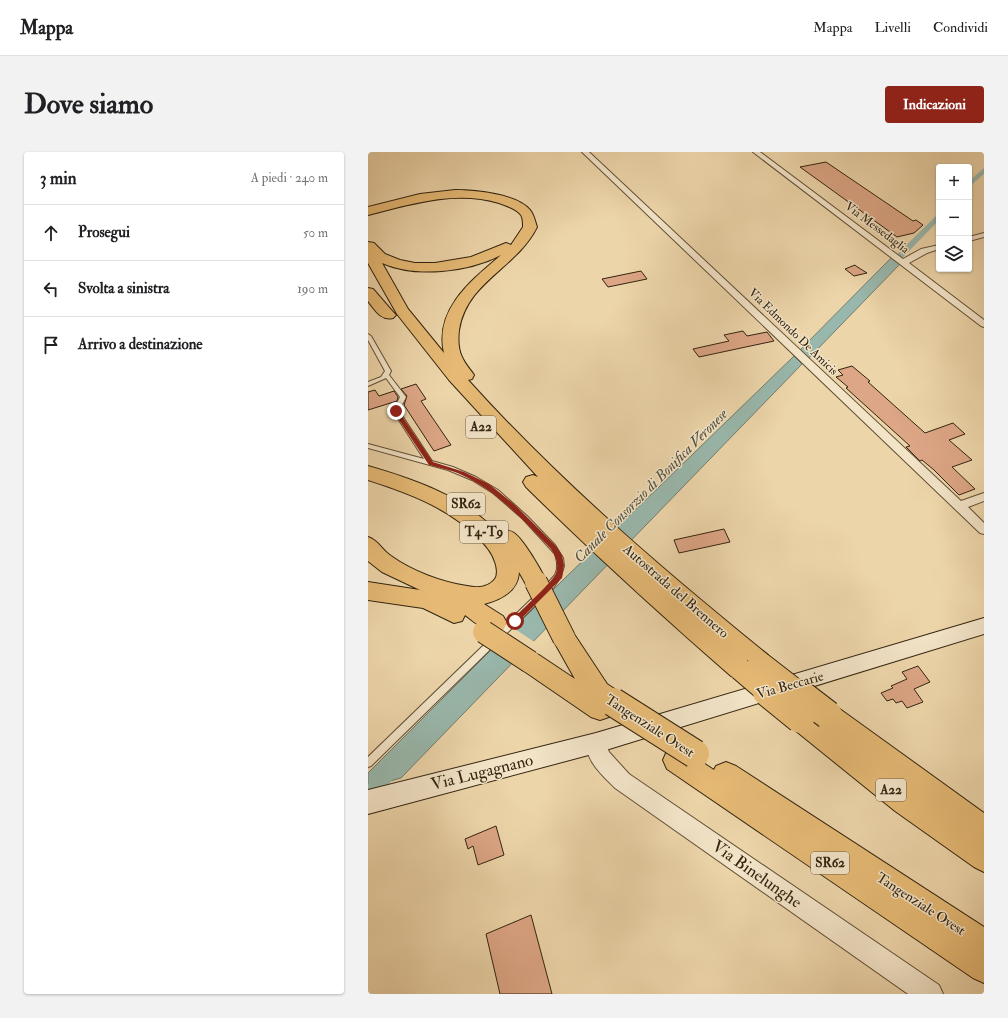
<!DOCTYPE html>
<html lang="it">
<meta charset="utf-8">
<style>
:root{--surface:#fff;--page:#f2f2f2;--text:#202124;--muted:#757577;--line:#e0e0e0;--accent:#8f2418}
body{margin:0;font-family:"IM FELL Double Pica",serif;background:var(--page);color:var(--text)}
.controls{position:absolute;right:12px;top:12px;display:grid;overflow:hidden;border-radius:4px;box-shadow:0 1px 3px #0004}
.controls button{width:36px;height:36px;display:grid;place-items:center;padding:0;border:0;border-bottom:1px solid var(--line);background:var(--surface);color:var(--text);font:20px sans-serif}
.stop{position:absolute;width:12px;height:12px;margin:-9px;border:3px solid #8f2418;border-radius:50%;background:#fff}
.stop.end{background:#8f2418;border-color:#fff;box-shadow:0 1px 4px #0008}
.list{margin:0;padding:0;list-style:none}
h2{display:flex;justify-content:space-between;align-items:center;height:52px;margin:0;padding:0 16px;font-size:17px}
h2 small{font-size:13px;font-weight:400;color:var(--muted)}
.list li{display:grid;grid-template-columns:26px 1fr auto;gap:12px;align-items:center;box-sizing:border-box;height:56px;padding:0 16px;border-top:1px solid var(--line)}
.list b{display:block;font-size:15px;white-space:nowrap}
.list em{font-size:13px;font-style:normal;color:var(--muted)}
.icon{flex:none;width:22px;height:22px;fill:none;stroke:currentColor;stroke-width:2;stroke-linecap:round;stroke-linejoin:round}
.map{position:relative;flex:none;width:616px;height:842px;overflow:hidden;border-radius:4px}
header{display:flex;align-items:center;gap:24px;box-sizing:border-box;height:56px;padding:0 20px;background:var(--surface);border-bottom:1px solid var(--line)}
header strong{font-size:19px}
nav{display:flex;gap:22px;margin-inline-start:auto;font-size:14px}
.intro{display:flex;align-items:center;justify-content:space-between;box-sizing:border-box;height:96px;padding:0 24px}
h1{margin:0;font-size:28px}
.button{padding:10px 18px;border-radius:4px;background:var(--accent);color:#fff;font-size:14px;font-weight:700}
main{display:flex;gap:24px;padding:0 24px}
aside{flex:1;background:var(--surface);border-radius:4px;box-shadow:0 1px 3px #0004}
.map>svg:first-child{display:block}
</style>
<header>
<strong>Mappa</strong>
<nav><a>Mappa</a><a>Livelli</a><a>Condividi</a></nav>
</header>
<div class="intro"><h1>Dove siamo</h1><a class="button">Indicazioni</a></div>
<main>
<aside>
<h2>3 min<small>A piedi · 240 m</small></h2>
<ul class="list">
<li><svg class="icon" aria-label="ahead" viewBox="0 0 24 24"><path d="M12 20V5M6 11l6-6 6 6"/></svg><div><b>Prosegui</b></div><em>50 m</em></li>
<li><svg class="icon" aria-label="left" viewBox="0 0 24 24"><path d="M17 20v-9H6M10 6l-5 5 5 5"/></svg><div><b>Svolta a sinistra</b></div><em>190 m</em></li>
<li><svg class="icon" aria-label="arrive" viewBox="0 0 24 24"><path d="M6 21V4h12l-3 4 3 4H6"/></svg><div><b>Arrivo a destinazione</b></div></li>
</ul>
</aside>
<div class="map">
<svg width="616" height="842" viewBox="0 0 616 842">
<rect width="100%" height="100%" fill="#edd5aa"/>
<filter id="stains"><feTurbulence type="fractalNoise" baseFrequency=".005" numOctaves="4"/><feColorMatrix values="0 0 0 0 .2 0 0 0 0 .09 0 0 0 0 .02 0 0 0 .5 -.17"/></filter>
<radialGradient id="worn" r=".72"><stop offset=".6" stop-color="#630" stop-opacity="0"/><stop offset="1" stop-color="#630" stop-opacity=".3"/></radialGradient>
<path fill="#99b8ad" stroke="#707d6e" d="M523,106L532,112L439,208L430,200Z
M426,204L434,212L33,626L0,635V621L129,492Z"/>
<path fill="#edd5aa" d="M144,475L168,491L148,512L124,495Z"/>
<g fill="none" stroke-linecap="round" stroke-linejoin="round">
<path fill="#99b8ad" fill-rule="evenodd" d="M616,16V22L601,35V29Z
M571,62V68L518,123H512V119L569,63Z
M20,615L25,617L27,622C23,632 10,645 0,649V632L15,617Z"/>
</g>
<path fill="#dda686" stroke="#322410" d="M458,10L545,69L548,68L555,73L546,81L529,85L432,15Z
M487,113L488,114L499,121L486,124L477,117Z
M273,119L279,127L240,135L234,127Z
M375,179L379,184L399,180L406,189L331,205L325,197L361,189L356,183Z
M484,214L502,229L500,230L557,281L585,271L597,282L581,288L604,308L584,315L607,337L591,343L566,318L554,308L552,309L538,295L542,294L478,236L480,235L468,225L475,223L470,218Z
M48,232L58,247L53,249L83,293L66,299L36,253L39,244L33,237Z
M7,238L11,244L26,239L30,245L29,249L0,258V240Z
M356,377L362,390L311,401L306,388Z
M550,514L562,530L546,537L555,550L539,556L534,549L528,551L525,547L519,549L513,541L525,536L523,534L539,527L534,520Z
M128,674L136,703L110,713L105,694L100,697L97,687Z
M163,763L184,842H132L118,782Z"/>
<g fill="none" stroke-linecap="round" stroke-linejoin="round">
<defs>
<path id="service" d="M0,182L3,184L23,219L21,223L38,245L31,259L64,309L85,315L108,325L130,338L159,364L187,393L195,406L196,414L193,424L186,435L3,614L0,615V605L180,431L187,423L189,417V410L187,402L155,367L125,341L104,328L80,318L0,296V292L56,307L25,259L32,245L18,226L0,234V230L13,225L17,219L0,188Z"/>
<path id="minor" d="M214,0H221L593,349L616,341V349L600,355L616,371V382L612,381Z
M385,0H392L535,107L553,97L571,93V97L559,101L541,111L616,168V175L613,174Z
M616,81V85L601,89V85Z"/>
<path id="tertiary" d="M228,582L235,584L241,600L261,622L571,833L575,842H540L247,636C234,623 212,604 221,584Z"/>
<path id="secondary" d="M616,466V482L228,601L0,662V638L228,581Z"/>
<path id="trunk" d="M0,314C48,328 95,344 130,381C135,379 141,377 146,381C156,388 173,418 179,430L176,436L168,439L160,436L151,420C150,440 132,448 116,452L135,464L139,471L135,478C120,483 109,472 97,463L94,469L86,471L55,456L0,448V430L52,438L14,420L0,409V385C10,388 14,398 23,404C44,419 73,430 99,434C108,436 120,436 127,427C130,423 129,415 127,410C124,400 117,392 109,385C79,355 40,341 0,328Z
M196,476L204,479L239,532L254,542L258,550L254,558L243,560L241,565L232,568L223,565L153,517L150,510L153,503L162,500L171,503L207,527L184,486L188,479Z
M308,595L317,599L346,618L348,614L358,610L368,614L616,775V831L605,826L299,617L295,608L299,599Z"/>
<path id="motorway" d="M87,38C107,38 149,42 162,58C166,63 167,69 169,75C148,117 99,129 91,178C90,187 90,197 94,205C97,212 102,217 106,223L104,227L100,228C191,329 294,417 400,503L403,510L400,517L391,520L384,518L381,524L372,527L363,524C293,463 224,400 158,335L155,330L158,325L165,323L170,325L81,228L29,162L0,111V90L6,91L17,102L32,108L47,111H67L103,105L138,91L143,93L155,75C155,71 155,66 153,63C148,56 138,54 131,51C87,38 43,52 0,63V55L52,42ZM133,103C104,128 66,157 76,201L40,157L14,111C48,126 100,120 133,103Z
M0,136L5,137L25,160L28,163L25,166C13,169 7,158 0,149Z
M460,552L469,555L616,661V720L606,715L527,659L423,575L419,567L423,559L432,555L441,559L447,564L451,555Z"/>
</defs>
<use href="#service" stroke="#615036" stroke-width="2"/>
<use href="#minor" stroke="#615036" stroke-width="2"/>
<use href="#tertiary" stroke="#615036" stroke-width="2"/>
<use href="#secondary" stroke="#322410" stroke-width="2"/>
<use href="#trunk" stroke="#322410" stroke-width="2"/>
<use href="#motorway" stroke="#322410" stroke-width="2"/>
<use href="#service" fill="#f3e4c8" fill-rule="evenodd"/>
<use href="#minor" fill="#f3e4c8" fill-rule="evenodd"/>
<use href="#tertiary" fill="#f3e4c8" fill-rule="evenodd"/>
<use href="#secondary" fill="#f3e4c8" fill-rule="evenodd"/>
<use href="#trunk" fill="#e6ba75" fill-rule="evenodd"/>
<use href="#motorway" fill="#e6ba75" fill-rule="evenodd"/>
<defs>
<path id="trunk-bridge-far1" d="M168,430L196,486
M116,480L162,510"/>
<path id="trunk-bridge" d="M245,550L327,602"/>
<path id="motorway-bridge-far1" d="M391,510L431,541
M372,517L400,541"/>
<path id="motorway-bridge" d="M399,540L432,567
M430,540L460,563"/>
</defs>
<use href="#trunk-bridge-far1" stroke="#322410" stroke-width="24" stroke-linecap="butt"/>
<use href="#trunk-bridge" stroke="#322410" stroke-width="30" stroke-linecap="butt"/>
<use href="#motorway-bridge-far1" stroke="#322410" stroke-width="24" stroke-linecap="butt"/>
<use href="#motorway-bridge" stroke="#322410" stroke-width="30" stroke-linecap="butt"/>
<use href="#trunk-bridge-far1" stroke="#e6ba75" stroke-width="22"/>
<use href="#trunk-bridge" stroke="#e6ba75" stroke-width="28"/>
<use href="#motorway-bridge-far1" stroke="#e6ba75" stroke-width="22"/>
<use href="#motorway-bridge" stroke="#e6ba75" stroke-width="28"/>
</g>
<path fill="#8f2418" d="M26,258H30L65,310L96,320L121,332L147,353L188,394L194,403L196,413L194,426L149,471H145V467C152,459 186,429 188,421C191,412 188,405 183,397C156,369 130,340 94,323C84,318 72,316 61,313L25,259Z"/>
<g text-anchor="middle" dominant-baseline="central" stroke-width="3" stroke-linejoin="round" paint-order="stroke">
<g font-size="12" fill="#322410" stroke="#f3e4c8">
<text transform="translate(509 76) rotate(37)">Via Messedaglia</text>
<text transform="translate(425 180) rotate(44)">Via Edmondo De Amicis</text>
</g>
<g fill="#f3e4c8" stroke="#6c5e47" stroke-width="1">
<rect x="98" y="264" width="30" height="22" rx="3"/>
<rect x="79" y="341" width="38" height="22" rx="3"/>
<rect x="92" y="369" width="48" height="22" rx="3"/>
<rect x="508" y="627" width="30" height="22" rx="3"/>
<rect x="443" y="700" width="38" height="22" rx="3"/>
</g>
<g font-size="13" font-weight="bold" fill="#322410">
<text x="113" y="275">A22</text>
<text x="98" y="352">SR62</text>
<text x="116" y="380">T4-T9</text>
<text x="523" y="638">A22</text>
<text x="462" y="711">SR62</text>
</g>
<g font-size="14" fill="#322410" stroke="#f3e4c8">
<text transform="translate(308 439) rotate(41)">Autostrada del Brennero</text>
<text transform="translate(422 533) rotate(-16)">Via Beccarie</text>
<text transform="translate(282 574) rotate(33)">Tangenziale Ovest</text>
<text transform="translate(553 752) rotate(33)">Tangenziale Ovest</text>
</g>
<g font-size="15" font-style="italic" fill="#51503f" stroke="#f3e4c8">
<text transform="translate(283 334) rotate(-45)">Canale Consorzio di Bonifica Veronese</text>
</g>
<g font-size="17" fill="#322410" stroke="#f3e4c8">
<text transform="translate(114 620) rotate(-14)">Via Lugagnano</text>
<text transform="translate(389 722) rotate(35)">Via Binelunghe</text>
</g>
</g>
<rect width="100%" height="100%" filter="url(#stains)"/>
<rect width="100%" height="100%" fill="url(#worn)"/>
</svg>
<div class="controls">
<button>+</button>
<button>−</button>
<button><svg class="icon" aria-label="layers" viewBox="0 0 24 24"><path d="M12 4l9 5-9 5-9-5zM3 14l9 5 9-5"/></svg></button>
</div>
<div class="stop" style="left:147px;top:469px"></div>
<div class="stop end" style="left:28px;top:259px"></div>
</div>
</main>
